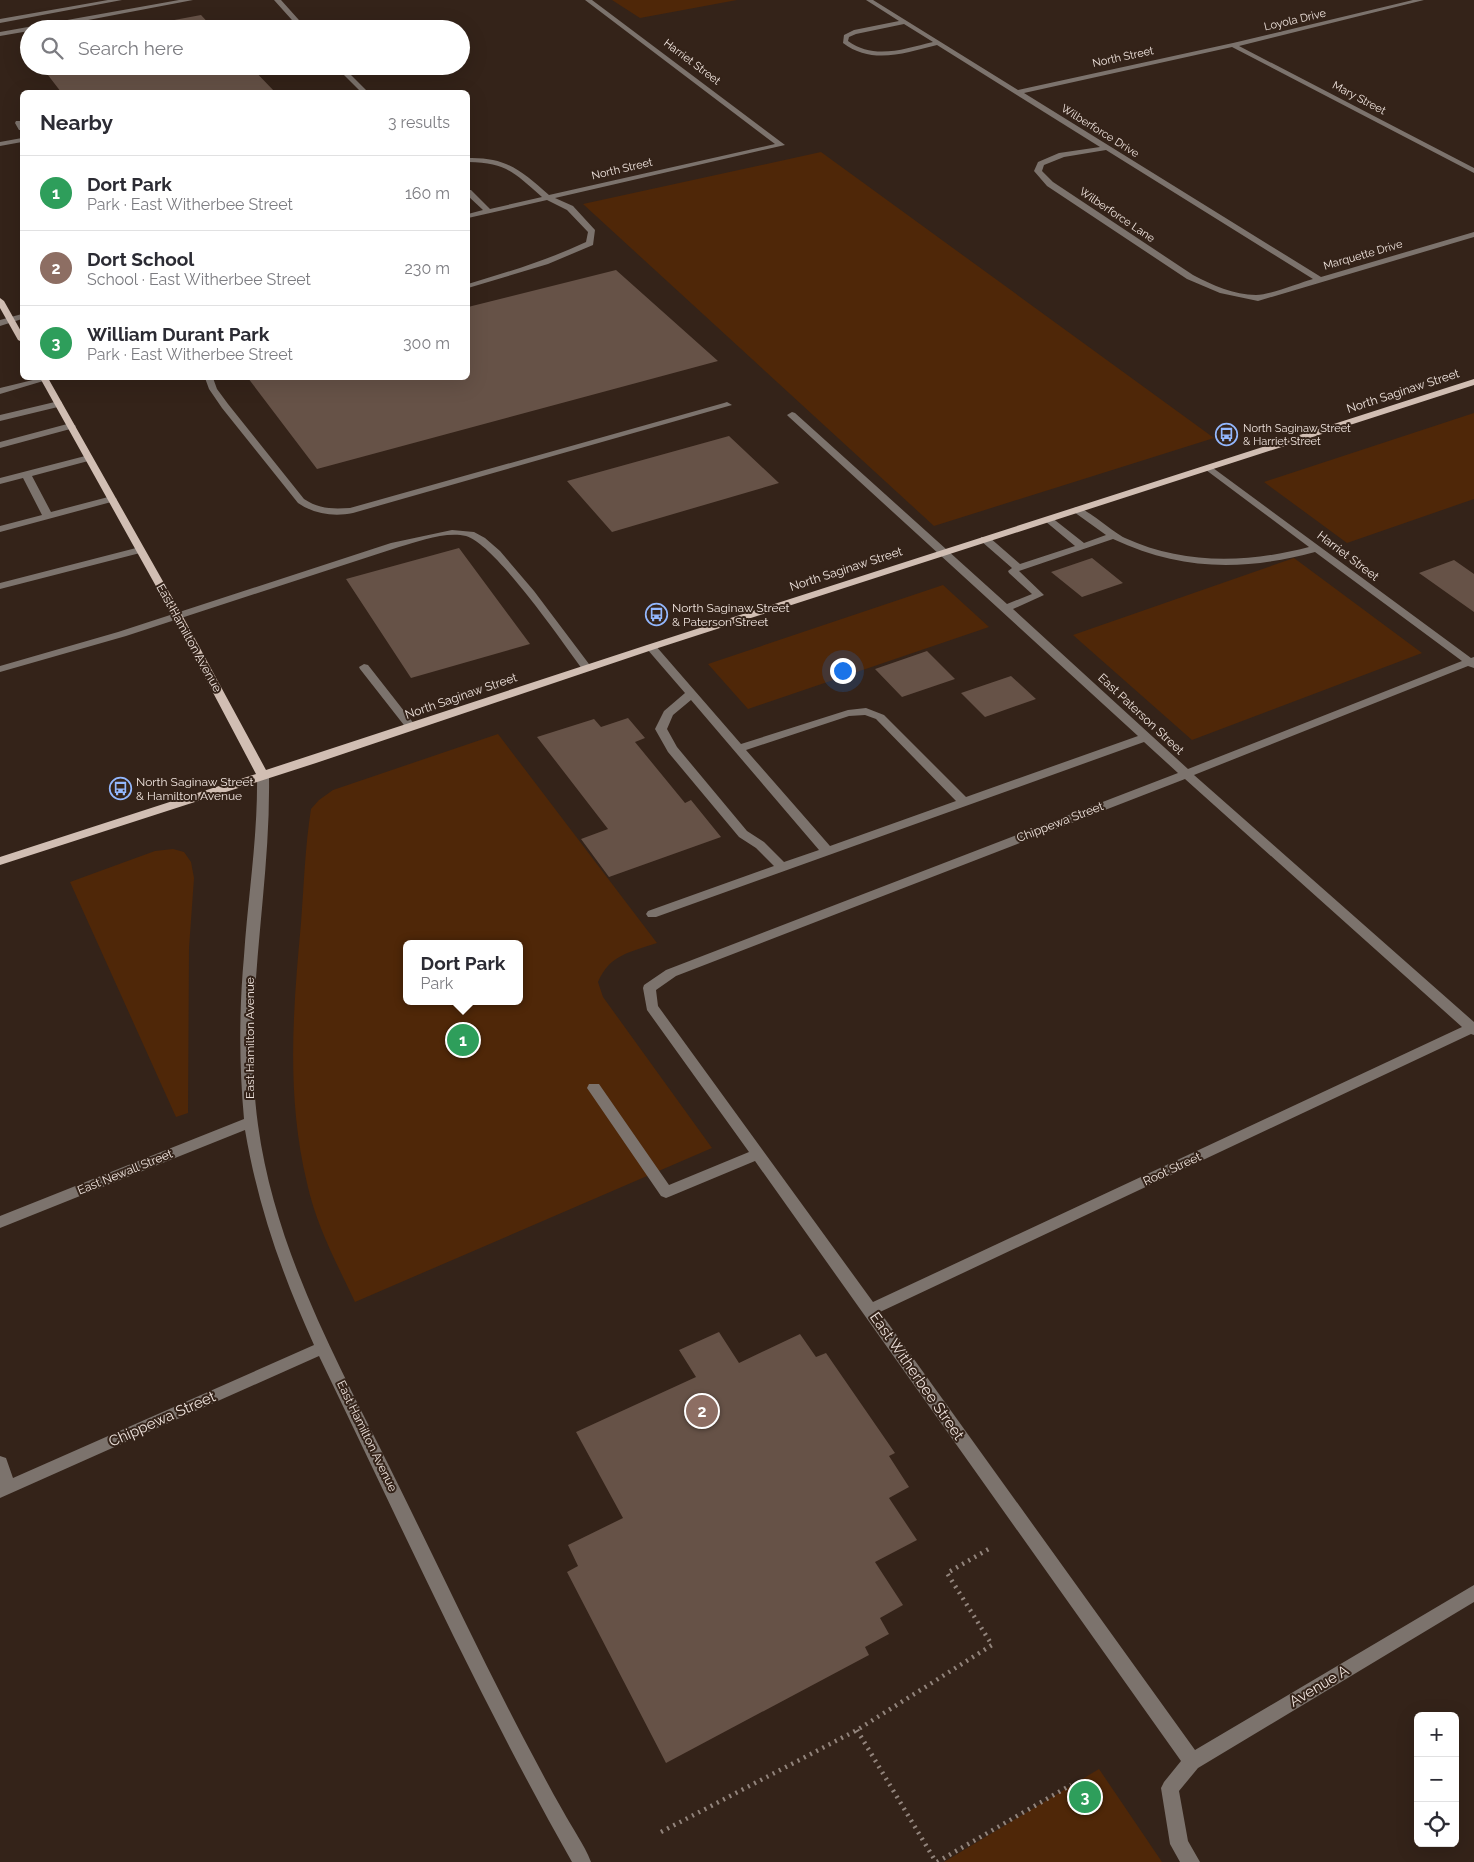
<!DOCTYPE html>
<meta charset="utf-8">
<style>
:root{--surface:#fff;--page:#f7f7f7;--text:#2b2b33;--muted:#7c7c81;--line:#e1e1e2;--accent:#7c3aed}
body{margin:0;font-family:Raleway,sans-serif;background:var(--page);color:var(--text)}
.controls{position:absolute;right:15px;bottom:15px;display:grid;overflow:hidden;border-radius:8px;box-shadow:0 5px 20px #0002}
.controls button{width:45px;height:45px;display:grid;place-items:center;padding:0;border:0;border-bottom:1px solid var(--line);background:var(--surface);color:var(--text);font:25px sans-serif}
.you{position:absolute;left:842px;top:670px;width:18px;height:18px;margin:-12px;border:4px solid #fff;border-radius:50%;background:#1a73e8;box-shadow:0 0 0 8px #1a73e833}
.badge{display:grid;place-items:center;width:32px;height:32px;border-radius:50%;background:var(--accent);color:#fff;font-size:16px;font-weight:700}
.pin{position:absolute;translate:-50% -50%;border:2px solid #fff;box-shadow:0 1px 5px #0006}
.popup{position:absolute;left:403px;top:940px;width:120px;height:65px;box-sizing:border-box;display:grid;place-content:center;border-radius:8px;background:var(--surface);filter:drop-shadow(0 1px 4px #0005);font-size:16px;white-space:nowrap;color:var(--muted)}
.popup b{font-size:19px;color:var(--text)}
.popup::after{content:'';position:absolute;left:50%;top:100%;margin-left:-10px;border:10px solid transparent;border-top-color:var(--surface)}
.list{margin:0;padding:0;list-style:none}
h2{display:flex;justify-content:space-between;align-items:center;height:65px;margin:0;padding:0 20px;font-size:21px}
h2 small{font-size:16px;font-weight:400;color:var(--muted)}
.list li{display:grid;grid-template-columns:32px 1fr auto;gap:15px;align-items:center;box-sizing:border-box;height:75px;padding:0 20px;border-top:1px solid var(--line)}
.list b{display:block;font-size:19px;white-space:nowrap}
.list p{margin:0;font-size:16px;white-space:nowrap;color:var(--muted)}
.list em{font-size:16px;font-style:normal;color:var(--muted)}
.icon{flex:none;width:28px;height:28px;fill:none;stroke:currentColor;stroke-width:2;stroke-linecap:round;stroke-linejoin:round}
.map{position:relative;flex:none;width:1474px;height:1862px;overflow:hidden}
.search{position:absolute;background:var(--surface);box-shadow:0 5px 20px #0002;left:20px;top:20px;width:450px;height:55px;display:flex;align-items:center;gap:12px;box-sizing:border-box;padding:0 18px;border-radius:28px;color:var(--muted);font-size:19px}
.panel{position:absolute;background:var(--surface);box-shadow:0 5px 20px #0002;left:20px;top:90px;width:450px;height:290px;border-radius:8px}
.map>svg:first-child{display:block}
</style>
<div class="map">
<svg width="1474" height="1862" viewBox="0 0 1474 1862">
<rect width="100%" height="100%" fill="#342319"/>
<path fill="#4f2708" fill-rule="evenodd" d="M612,0H737L640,18Z
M821,152L1214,438L934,526L583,204Z
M1474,413V499L1347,543L1264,482Z
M1294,558L1422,653L1192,740L1073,635Z
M943,585L989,627L748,709L708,664Z
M498,734L657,943C631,952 610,954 598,982L603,997L712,1148L355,1302C337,1264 316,1225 307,1183C286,1095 293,1011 301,923C304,885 305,847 311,809L319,800L333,790ZM407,944H519V1001H407Z
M173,849L184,852L191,862L194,878L189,948L188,1113L176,1117L70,882L155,851Z
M1099,1769L1162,1862H944Z"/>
<path fill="#665247" d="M201,15L214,29H126Z
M41,66H250L275,92H61Z
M616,270L718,361L317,469L248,378H468V307Z
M729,436L779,483L612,532L567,481Z
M459,548L530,644L411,678L346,579Z
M1092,558L1123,583L1082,597L1051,572Z
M1454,560L1474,574V612L1419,573Z
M927,651L955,679L902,697L875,669Z
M1011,676L1036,699L985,717L961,693Z
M628,718L645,738L635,742L685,803L691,800L721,837L609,877L581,839L608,829L537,737L594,719L601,727Z
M719,1332L739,1363L800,1334L816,1357L826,1353L895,1453L889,1456L909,1487L889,1498L917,1540L875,1562L903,1605L880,1618L889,1634L865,1647L869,1655L666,1763L567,1572L578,1566L568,1545L623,1518L576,1432L696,1377L679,1350Z"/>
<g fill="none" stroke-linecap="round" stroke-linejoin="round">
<path stroke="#92847c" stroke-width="4.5" stroke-dasharray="2 5" stroke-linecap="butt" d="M857,1730L936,1862
M661,1832L857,1730L992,1645L947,1573L992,1547
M937,1862L1071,1785"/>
<path fill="#7c736d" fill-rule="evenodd" d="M108,0H122L0,23V19Z
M179,0H193L41,29H29V31L0,36V32Z
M274,0H281L307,29H300Z
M585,0H592L785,145L555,198L573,206L595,230L593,245L548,264L468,288V284C508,272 548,260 586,242L588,232L567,210L547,200L468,218V214L483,210L468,196V190H471L490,209L542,197C513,172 507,163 468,162V158C507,157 521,171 549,195L775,144Z
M866,0H873L1018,90L1233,43L1413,0H1424L1239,46L1474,168V173L1232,47L1024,93L1321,277L1474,232V237L1258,301L1220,293L1187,279L1047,186L1034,171L1038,162L1059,153L1100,147L937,45C905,53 872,65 843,43L844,35L854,30L899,21ZM904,24L933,42C904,49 874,60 848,41L849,37L856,34ZM1106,150L1313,279C1299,283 1270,295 1256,295C1234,295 1212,285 1193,275L1053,182L1042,171L1044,165L1064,157Z
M335,66H342L368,92H361Z
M16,121H22V130H19L15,123Z
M22,138V142L0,146V142Z
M22,314V319L0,326V320Z
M41,378L50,379L0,394V388Z
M205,378H213L217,389L228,404L304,499C319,509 332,509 350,508L724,403L727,402L732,405L353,513C334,517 314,514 298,503L222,408L209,389Z
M59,401L62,402V406L0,421V415Z
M792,412L795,413L1007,604L1032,594L1009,573L1008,571L1012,568L981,541V537H989L1020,564L1075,546L1045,521V517H1051L1084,543L1106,535L1074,512V508L1077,507C1089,510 1111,531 1125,538C1184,565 1248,563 1309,547L1206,470V466L1209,465L1471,658L1474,657V668L1468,666L1194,775L1474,1022V1035L1471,1034L880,1312L1195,1750L1474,1585V1602L1198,1768L1179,1791L1188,1841L1200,1862H1180L1170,1844L1161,1788L1164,1782L1181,1761L755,1161L671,1196L666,1198L661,1196L587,1088L589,1084H599L669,1185L749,1152L647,1010L643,988L644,985L666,970L1178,773L1144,742L656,917H648L646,914L648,911L774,866L756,848L739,837L668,752L655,729L664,711L685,693L647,649L646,647L647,645H655L741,744L848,710L866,708L884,715L966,797L1138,736L789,417L787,415ZM1113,539C1182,571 1243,571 1315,552L1462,661L1188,769L1013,609L1044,595L1019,571ZM691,700L819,850L784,862L764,842L747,831L677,747L667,729L673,715ZM865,715L876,719L956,801L830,846L746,750L849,716ZM1185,779L1462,1027L873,1302L658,1006L656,990L676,976Z
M71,423L76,426L74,428L0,448V442Z
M89,455L92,456V460L32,476L51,512L112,496L117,499L115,501L0,532V526L42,515L23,478L0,484V478Z
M452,530L474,532L485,538L500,551L534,591L592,668L591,670H583C563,643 495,544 466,536C445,531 418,542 399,547L126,636L0,672V666L118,632L391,543Z
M140,547L145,550L144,552L0,589V583Z
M364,664L368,665L415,725L417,727L415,729H407L360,669L359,667Z
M263,771L269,775C271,892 242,1007 258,1125C275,1249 335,1357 389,1466C434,1557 477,1649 524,1739C537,1763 549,1787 563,1811C572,1828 584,1844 591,1862H572C479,1698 401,1526 319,1356L0,1498V1456L6,1458L13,1478L314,1345C282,1274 258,1207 245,1130L0,1228V1216L244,1119C239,1065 239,1011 244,956C248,896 258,836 257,775Z"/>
<path fill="#d1beb3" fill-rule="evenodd" d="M0,298L4,301L22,333V342L18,340L0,308Z
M40,378H48L182,615L266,770L647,645L1474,379V385L655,649L316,763L0,865V857L256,774L172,615Z"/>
</g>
<defs>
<symbol id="bus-ring" viewBox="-11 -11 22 22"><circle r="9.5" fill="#342319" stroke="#93b7fd" stroke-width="1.5"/><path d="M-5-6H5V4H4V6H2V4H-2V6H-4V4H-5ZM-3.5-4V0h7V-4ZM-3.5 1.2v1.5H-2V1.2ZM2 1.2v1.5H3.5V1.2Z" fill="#93b7fd"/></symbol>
</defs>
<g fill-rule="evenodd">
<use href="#bus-ring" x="1214" y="422" width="25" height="25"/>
<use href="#bus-ring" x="644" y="602" width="25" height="25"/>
<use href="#bus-ring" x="108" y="776" width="25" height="25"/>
</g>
<g text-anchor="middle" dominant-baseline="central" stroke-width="4" stroke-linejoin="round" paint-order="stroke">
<g font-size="11" fill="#efe3dd" stroke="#342319">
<text transform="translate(1295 20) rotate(-13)">Loyola Drive</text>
<text transform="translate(1123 57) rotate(-12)">North Street</text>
<text transform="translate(692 62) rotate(37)">Harriet Street</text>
<text transform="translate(1359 98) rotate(28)">Mary Street</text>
<text transform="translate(1100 131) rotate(32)">Wilberforce Drive</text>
<text transform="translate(622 169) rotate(-13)">North Street</text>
<text transform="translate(1117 215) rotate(34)">Wilberforce Lane</text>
<text transform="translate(1363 255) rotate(-16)">Marquette Drive</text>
</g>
<g font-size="11" fill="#efe3dd" stroke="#342319" text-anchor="start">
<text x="1243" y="428">North Saginaw Street<tspan x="1243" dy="13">&amp; Harriet Street</tspan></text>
</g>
<g font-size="12" fill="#efe3dd" stroke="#342319">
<text transform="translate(1403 391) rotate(-18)">North Saginaw Street</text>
<text transform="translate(1348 556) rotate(37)">Harriet Street</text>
<text transform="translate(846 569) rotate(-18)">North Saginaw Street</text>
<text transform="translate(189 638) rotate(61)">East Hamilton Avenue</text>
<text transform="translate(461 696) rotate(-19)">North Saginaw Street</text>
<text transform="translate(1141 714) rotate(43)">East Paterson Street</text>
<text transform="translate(1060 822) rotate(-21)">Chippewa Street</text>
<text transform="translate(250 1038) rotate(-90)">East Hamilton Avenue</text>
<text transform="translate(1172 1169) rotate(-25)">Root Street</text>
<text transform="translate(125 1172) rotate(-22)">East Newall Street</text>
<text transform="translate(367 1436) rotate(64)">East Hamilton Avenue</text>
</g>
<g font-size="12" fill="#efe3dd" stroke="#342319" text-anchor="start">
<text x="672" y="608">North Saginaw Street<tspan x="672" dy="14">&amp; Paterson Street</tspan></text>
<text x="136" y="782">North Saginaw Street<tspan x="136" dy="14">&amp; Hamilton Avenue</tspan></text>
</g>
<g font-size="15" fill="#efe3dd" stroke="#342319">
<text transform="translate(917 1376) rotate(55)">East Witherbee Street</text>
<text transform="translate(162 1419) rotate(-24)">Chippewa Street</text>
<text transform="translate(1319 1686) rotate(-31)">Avenue A</text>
</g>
</g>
</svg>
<div class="controls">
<button>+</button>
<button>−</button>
<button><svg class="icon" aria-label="locate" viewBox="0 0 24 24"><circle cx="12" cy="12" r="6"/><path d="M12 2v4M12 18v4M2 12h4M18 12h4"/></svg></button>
</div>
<div class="you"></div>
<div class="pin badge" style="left:463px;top:1040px;background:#2e9e5b">1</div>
<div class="popup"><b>Dort Park</b>Park</div>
<div class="pin badge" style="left:702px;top:1411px;background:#8d6e63">2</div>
<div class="pin badge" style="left:1085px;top:1797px;background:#2e9e5b">3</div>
<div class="search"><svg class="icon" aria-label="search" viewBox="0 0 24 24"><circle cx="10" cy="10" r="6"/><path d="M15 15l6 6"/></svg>Search here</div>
<section class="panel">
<h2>Nearby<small>3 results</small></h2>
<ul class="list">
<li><span class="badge" style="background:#2e9e5b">1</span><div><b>Dort Park</b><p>Park · East Witherbee Street</p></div><em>160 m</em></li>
<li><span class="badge" style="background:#8d6e63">2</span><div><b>Dort School</b><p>School · East Witherbee Street</p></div><em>230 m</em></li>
<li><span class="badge" style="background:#2e9e5b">3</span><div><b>William Durant Park</b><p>Park · East Witherbee Street</p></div><em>300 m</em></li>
</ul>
</section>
</div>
